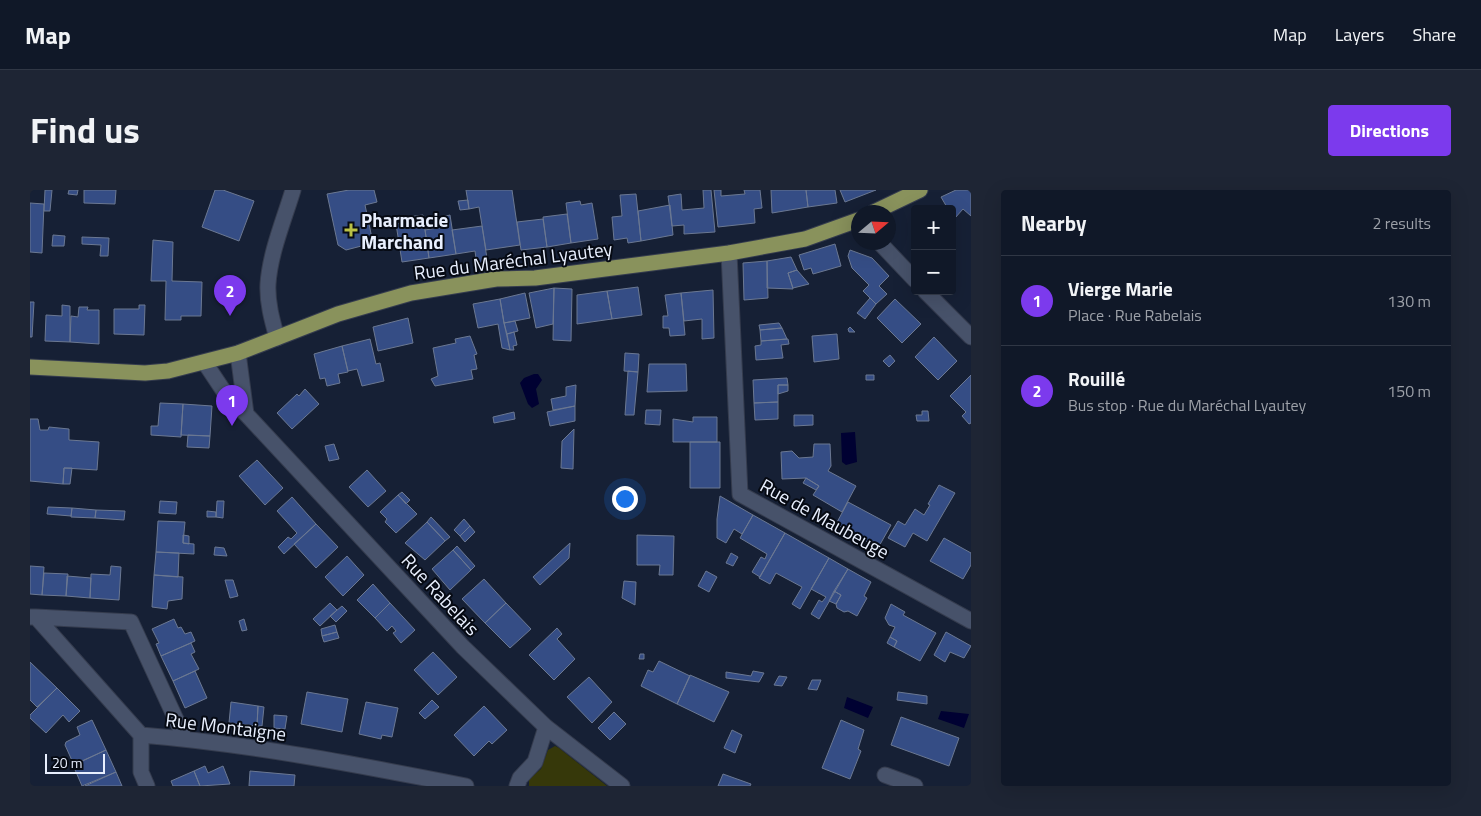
<!DOCTYPE html>
<meta charset="utf-8">
<style>
:root{--surface:#101828;--page:#1e2534;--text:#f1f3f6;--muted:#9ca0a8;--line:#303745;--accent:#7c3aed}
body{margin:0;font-family:"Titillium Web",sans-serif;background:var(--page);color:var(--text)}
.controls{position:absolute;right:15px;top:15px;display:grid;overflow:hidden;border-radius:5px;box-shadow:0 5px 20px #0002}
.controls button{width:45px;height:45px;display:grid;place-items:center;padding:0;border:0;border-bottom:1px solid var(--line);background:var(--surface);color:var(--text);font:25px sans-serif}
.compass{position:absolute;left:821px;top:15px;width:45px;height:45px;border-radius:50%;background:var(--surface);box-shadow:0 5px 20px #0002;rotate:71deg}
.scale{position:absolute;left:15px;bottom:12px;width:60px;box-sizing:border-box;padding-left:5px;border:2px solid #e8effe;border-top:0;font-size:14px;line-height:18px;white-space:nowrap;color:#e8effe;-webkit-text-stroke:4px #060a13;paint-order:stroke}
.you{position:absolute;left:594px;top:308px;width:18px;height:18px;margin:-12px;border:4px solid #fff;border-radius:50%;background:#1a73e8;box-shadow:0 0 0 8px #1a73e833}
.badge{display:grid;place-items:center;width:32px;height:32px;border-radius:50%;background:var(--accent);color:#fff;font-size:16px;font-weight:700}
.pin{position:absolute;translate:-50% -41px;filter:drop-shadow(0 1px 2px #0008)}
.pin::after{content:'';position:absolute;top:26px;width:18px;height:15px;background:inherit;clip-path:polygon(0 0,100% 0,50% 100%)}
.list{margin:0;padding:0;list-style:none}
h2{display:flex;justify-content:space-between;align-items:center;height:65px;margin:0;padding:0 20px;font-size:21px}
h2 small{font-size:16px;font-weight:400;color:var(--muted)}
.list li{display:grid;grid-template-columns:32px 1fr auto;gap:15px;align-items:center;box-sizing:border-box;height:90px;padding:0 20px;border-top:1px solid var(--line)}
.list b{display:block;font-size:19px;white-space:nowrap}
.list p{margin:0;font-size:16px;white-space:nowrap;color:var(--muted)}
.list em{font-size:16px;font-style:normal;color:var(--muted)}
.map{position:relative;flex:none;width:941px;height:596px;overflow:hidden;border-radius:5px}
header{display:flex;align-items:center;gap:30px;box-sizing:border-box;height:70px;padding:0 25px;background:var(--surface);border-bottom:1px solid var(--line)}
header strong{font-size:24px}
nav{display:flex;gap:28px;margin-inline-start:auto;font-size:18px}
.intro{display:flex;align-items:center;justify-content:space-between;box-sizing:border-box;height:120px;padding:0 30px}
h1{margin:0;font-size:35px}
.button{padding:12px 22px;border-radius:5px;background:var(--accent);color:#fff;font-size:18px;font-weight:700}
main{display:flex;gap:30px;padding:0 30px}
aside{flex:1;background:var(--surface);border-radius:5px;box-shadow:0 5px 20px #0002}
.map>svg:first-child{display:block}
</style>
<header>
<strong>Map</strong>
<nav><a>Map</a><a>Layers</a><a>Share</a></nav>
</header>
<div class="intro"><h1>Find us</h1><a class="button">Directions</a></div>
<main>
<div class="map">
<svg width="941" height="596" viewBox="0 0 941 596">
<rect width="100%" height="100%" fill="#162035"/>
<path fill="#36380a" d="M525,556L529,558L577,596H499V589L511,579L518,560Z"/>
<path fill="#000132" d="M504,184H508L512,190L506,199L509,214L502,218L498,214L490,193L494,188Z
M825,242L827,272L816,275L812,272L811,243Z
M817,507L843,517L838,528L814,518Z
M911,521L939,524L934,538L908,529Z"/>
<path fill="#354d85" stroke="#6b7892" d="M15,0H22L20,21H14Z
M39,0H48L47,5L38,4Z
M54,0H86L85,14L54,13Z
M185,0H193L224,11L209,51L172,37Z
M319,0H344L347,12L335,15L343,53L316,60L308,55L297,4Z
M436,0H482L490,55L456,60L449,17L439,19Z
M673,0H681L685,42L654,44V35L642,36L638,6L651,4L652,20L674,18Z
M684,0H691V6L715,4L714,0H730L732,18L724,19L725,33L688,37Z
M741,0H776L778,17L742,23Z
M776,0H805L807,13L778,17Z
M810,0H846L815,12Z
M926,0H941V26L933,19L925,28L922,26V19H918L911,7Z
M606,4L611,51L598,53L597,48L584,50L582,27L592,26L590,5Z
M438,10L439,19L430,20L428,11Z
M550,11L551,15L562,13L568,49L541,53L536,13Z
M0,13L14,14L12,63L0,62Z
M640,15L643,45L611,51L608,21Z
M537,24L541,53L517,57L513,27Z
M393,25L399,68L372,72L366,34L377,32L378,27Z
M420,25L426,64L399,68L395,40L414,37L412,27Z
M513,29L517,57L491,60L487,32Z
M452,36L458,75L447,76L445,61L426,64L422,40Z
M23,45L35,46L34,56H22Z
M52,47L79,48L78,66H70L71,55L52,54Z
M123,50L143,52L142,91L172,92L171,126H151V130H135L136,91H121Z
M805,54L811,76L783,84L781,78L774,80L769,65Z
M820,60L842,68L859,86L849,96L857,104L846,114L833,101L839,95L822,78L818,66Z
M761,67L767,80L758,83L763,99L737,98V71Z
M737,71L738,108L714,110L713,73Z
M767,80L779,94L763,98L758,83Z
M608,97L612,125L582,129L577,101Z
M524,98L542,99L541,151L523,150Z
M524,98L523,134L506,138L499,103Z
M683,100L684,148L672,149V129L654,131L651,103Z
M577,101L582,129L547,134V105Z
M495,103L500,128L474,133L470,109Z
M651,103L655,145L640,146L639,138H633V126H638L635,105Z
M204,106L208,109L201,119L197,116Z
M840,108L846,114L835,129L827,123Z
M470,109L474,133L480,160L472,158L468,134L448,138L443,114Z
M865,109L891,134L872,153L847,128Z
M0,112H4L2,147H0Z
M32,115L40,116V152L15,151L16,125L32,126Z
M109,115H115L114,145L84,144V119H109Z
M49,117H58L57,120H69V154L40,152L41,126L48,127Z
M378,128L383,153L348,161L343,137Z
M485,131L488,141L477,144L474,133Z
M749,133L752,138L730,140L729,135Z
M820,137L825,142H819L818,139Z
M752,138L757,149L731,151L730,140Z
M484,142L487,155L483,156L484,160H480L477,144Z
M807,144L809,169L784,172L782,146Z
M440,146L447,164L444,165L447,179L441,180L443,189L405,196L401,189L408,186L403,158L426,153L425,149Z
M904,147L927,171L908,190L885,167Z
M340,149L346,174L350,173L354,191L332,196L327,179L318,181L312,156Z
M758,149L759,154L751,155L753,168L726,170L725,156L731,155V151Z
M312,156L318,182L308,184L310,193L297,196L295,188L290,189L284,164Z
M595,163L609,164L608,182L594,181Z
M860,165L865,171L859,177L853,171Z
M619,174H656L657,201L617,202Z
M598,181L608,182L604,225H595Z
M836,185H844V190H836Z
M941,185V233L939,234L932,226L936,222L920,206Z
M757,188L758,195H748V212L724,213L723,190Z
M546,195L545,216L523,220L521,209L536,206V197Z
M748,195H758V201L748,204Z
M275,199L289,214L262,239L247,223L267,204L269,206Z
M748,212V229L725,230L724,213Z
M130,213L153,214L151,247L121,245V236H128Z
M153,214L182,216L180,246L151,245Z
M545,216V231L520,236L517,222Z
M616,220H631L630,235L615,234Z
M892,221H898L899,231H887L886,225H892Z
M484,222L485,229L464,233L463,227Z
M764,225H783V235L764,236Z
M663,227H687V252H643V229L663,232Z
M0,229H8L10,240H18L19,237L39,239V250L69,252L67,280L34,278L33,294L0,291Z
M544,239L543,279L531,278L532,251Z
M158,245L180,246L179,258L157,257Z
M660,252H690V298H660Z
M304,254L309,269L299,271L295,256Z
M784,254H800L801,276L798,281L826,296L812,322L783,305L789,296L776,288L752,289L751,262L762,261L769,268L783,267Z
M227,270L253,298L235,315L209,286Z
M34,278H42L40,294H33Z
M337,280L356,301L338,317L319,297Z
M776,288L789,296L786,300L773,293Z
M909,295L925,303L897,351L883,343L875,357L858,348L868,331L875,335L885,319L894,325L900,315L898,314Z
M372,302L380,310L376,314L368,305Z
M368,305L387,324L366,343L355,332L357,329L350,322Z
M690,306L723,325L712,344L704,339L696,353L687,348V329Z
M262,307L286,334L254,364L248,357L258,347L261,349L267,343L247,321Z
M130,311L147,312L146,324L129,323Z
M187,311H194L193,328L186,327Z
M818,312L861,335L848,358L806,334Z
M18,317L42,318L41,326L17,324Z
M42,318L66,320L65,328L41,327Z
M66,320L95,321L94,330L65,328Z
M177,321L186,322V327H177Z
M723,325L755,343L730,387L722,382L731,367L735,369L737,364L710,348Z
M401,327L420,347L415,351L397,332Z
M434,329L440,336L430,346L424,340Z
M128,331L155,332L153,353L164,354V364L126,362Z
M397,332L415,351L395,370L375,353Z
M286,334L308,357L286,378L264,354Z
M440,336L445,342L435,352L430,346Z
M755,343L799,368L770,419L762,414L772,397L746,383L740,394L729,388Z
M153,345L159,346V354L153,353Z
M607,345L644,346L643,385H629L630,375H607Z
M914,348L941,363V375L933,389L900,371Z
M540,353L539,368L510,395L503,387Z
M427,356L445,376L441,380L423,360Z
M185,357L194,358L197,366L184,365Z
M423,360L441,380L420,400L402,379Z
M126,362L149,363L148,387L124,385Z
M701,363L708,367L703,376L696,373Z
M317,366L334,385L313,406L295,387Z
M799,368L818,379L789,429L781,424L789,410L792,412L796,407L781,399Z
M0,376L14,377L12,405L0,404Z
M81,376L91,377L89,410L60,408L61,384L80,385Z
M818,379L841,392L834,406L837,408L827,426L818,421L814,422L807,418L806,414L811,405L804,401Z
M676,381L687,387L679,402L668,396Z
M14,383L38,384L36,406L12,405Z
M124,385L153,387L152,409L138,411L137,419L122,417Z
M37,386L61,388L60,408L36,406Z
M454,389L476,413L455,433L432,409Z
M195,390H203L208,406L200,408Z
M594,391L606,392L605,415L592,408Z
M343,394L360,413L345,428L327,410Z
M804,401L811,405L806,414L799,411Z
M300,413L307,420L290,436L283,429Z
M360,413L385,440L371,453L363,443L366,441L362,436L357,441L345,428Z
M476,413L501,439L480,458L455,433Z
M861,414L875,422L873,425L906,443L890,471L864,457L867,451L860,447L865,437L859,435L855,428Z
M312,416L317,421L306,432L300,426Z
M144,429L148,438L151,437L155,444L161,442L165,451L131,466L126,454L129,453L122,439Z
M214,429L217,440L212,441L209,431Z
M305,435L307,442L292,446L291,439Z
M527,438L532,444L527,449L545,469L524,490L499,465Z
M307,442L309,448L294,452L292,446Z
M916,442L941,456L934,468L920,462L915,472L904,465Z
M860,447L867,451L864,457L857,453Z
M161,453L165,462L161,464L169,479L143,491L131,466Z
M403,462L427,487L408,505L384,480Z
M610,464H614V469H609Z
M629,471L660,486L647,514L611,496L618,480L623,482Z
M0,472L27,498L7,517L0,510Z
M165,481L177,508L155,518L143,491Z
M723,481L734,483L729,492L696,488V482L721,486Z
M660,485L699,502L684,532L647,514Z
M749,486L757,487L752,496L744,495Z
M559,487L582,512L562,533L537,507Z
M782,490H791L787,500L778,499Z
M27,498L50,521L39,532L33,525L16,543L0,528V525Z
M277,502L318,509L312,542L271,534Z
M868,502L897,506V514L867,510Z
M402,510L409,517L395,529L389,523Z
M201,512L228,516L227,536L199,533Z
M336,512L368,518L362,547L352,545L351,549L329,544Z
M228,516L234,517L232,536H227Z
M454,516L477,540L462,554L459,551L444,566L424,545Z
M584,522L596,534L580,550L568,538Z
M244,525L257,526L255,539L244,538Z
M871,527L929,548L919,576L861,555Z
M62,530L76,560L44,575L35,555L36,552L50,545L47,537Z
M811,530L834,540L828,559L831,561L820,589L792,578Z
M702,540L712,545L705,563L694,558Z
M76,560L86,582L52,596L43,575Z
M175,576L178,583L193,576L200,594L170,596L164,581Z
M164,581L170,596H143L141,591Z
M220,581L265,585L264,596H219Z
M86,582L92,596H55Z
M693,584L721,594L720,596H688Z"/>
<g fill="none" stroke-linecap="round" stroke-linejoin="round">
<defs>
<path id="minor" d="M849,52L885,90
M699,63L710,304L941,431
M895,101L941,147
M247,148C242,130 237,112 238,94C240,63 254,30 263,0
M208,163L216,224
M175,173L197,206L216,224L433,457L516,537L592,596
M0,427H6L111,545C220,554 329,575 436,596
M6,427L101,432L155,549
M111,545V582L117,596
M855,585L885,596
M487,596L490,588L505,572L516,537"/>
<path id="major" d="M844,22L890,0
M0,177L115,183L138,181L208,163L308,124L381,103L466,89L505,88L699,63L775,49L828,30"/>
</defs>
<use href="#minor" stroke="#353c4e" stroke-width="17"/>
<use href="#major" stroke="#353c4e" stroke-width="17"/>
<use href="#minor" stroke="#47526a" stroke-width="15"/>
<use href="#major" stroke="#89925c" stroke-width="15"/>
</g>
<path fill="#b9c046" stroke="#060a13" stroke-width="2" d="M318.5 32.5h5v5h5v5h-5v5h-5v-5h-5v-5h5z"/>
<g text-anchor="middle" dominant-baseline="central" stroke-width="4" stroke-linejoin="round" paint-order="stroke">
<g font-size="19" font-weight="bold" fill="#e8effe" stroke="#060a13" text-anchor="start">
<text x="331" y="29">Pharmacie<tspan x="331" dy="22">Marchand</tspan></text>
</g>
<g font-size="19" fill="#e8effe" stroke="#060a13">
<text transform="translate(483 70) rotate(-7)">Rue du Maréchal Lyautey</text>
<text transform="translate(795 328) rotate(29)">Rue de Maubeuge</text>
<text transform="translate(411 404) rotate(47)">Rue Rabelais</text>
<text transform="translate(196 536) rotate(7)">Rue Montaigne</text>
</g>
</g>
</svg>
<div class="controls">
<button>+</button>
<button>−</button>
</div>
<svg class="compass" viewBox="-18 -18 36 36"><path d="M0-13l5 13h-10z" fill="#e53935"/><path d="M0 13l5-13h-10z" fill="#9ca0a8"/></svg>
<div class="scale">20 m</div>
<div class="you"></div>
<div class="pin badge" style="left:202px;top:236px">1</div>
<div class="pin badge" style="left:200px;top:126px">2</div>
</div>
<aside>
<h2>Nearby<small>2 results</small></h2>
<ul class="list">
<li><span class="badge">1</span><div><b>Vierge Marie</b><p>Place · Rue Rabelais</p></div><em>130 m</em></li>
<li><span class="badge">2</span><div><b>Rouillé</b><p>Bus stop · Rue du Maréchal Lyautey</p></div><em>150 m</em></li>
</ul>
</aside>
</main>
